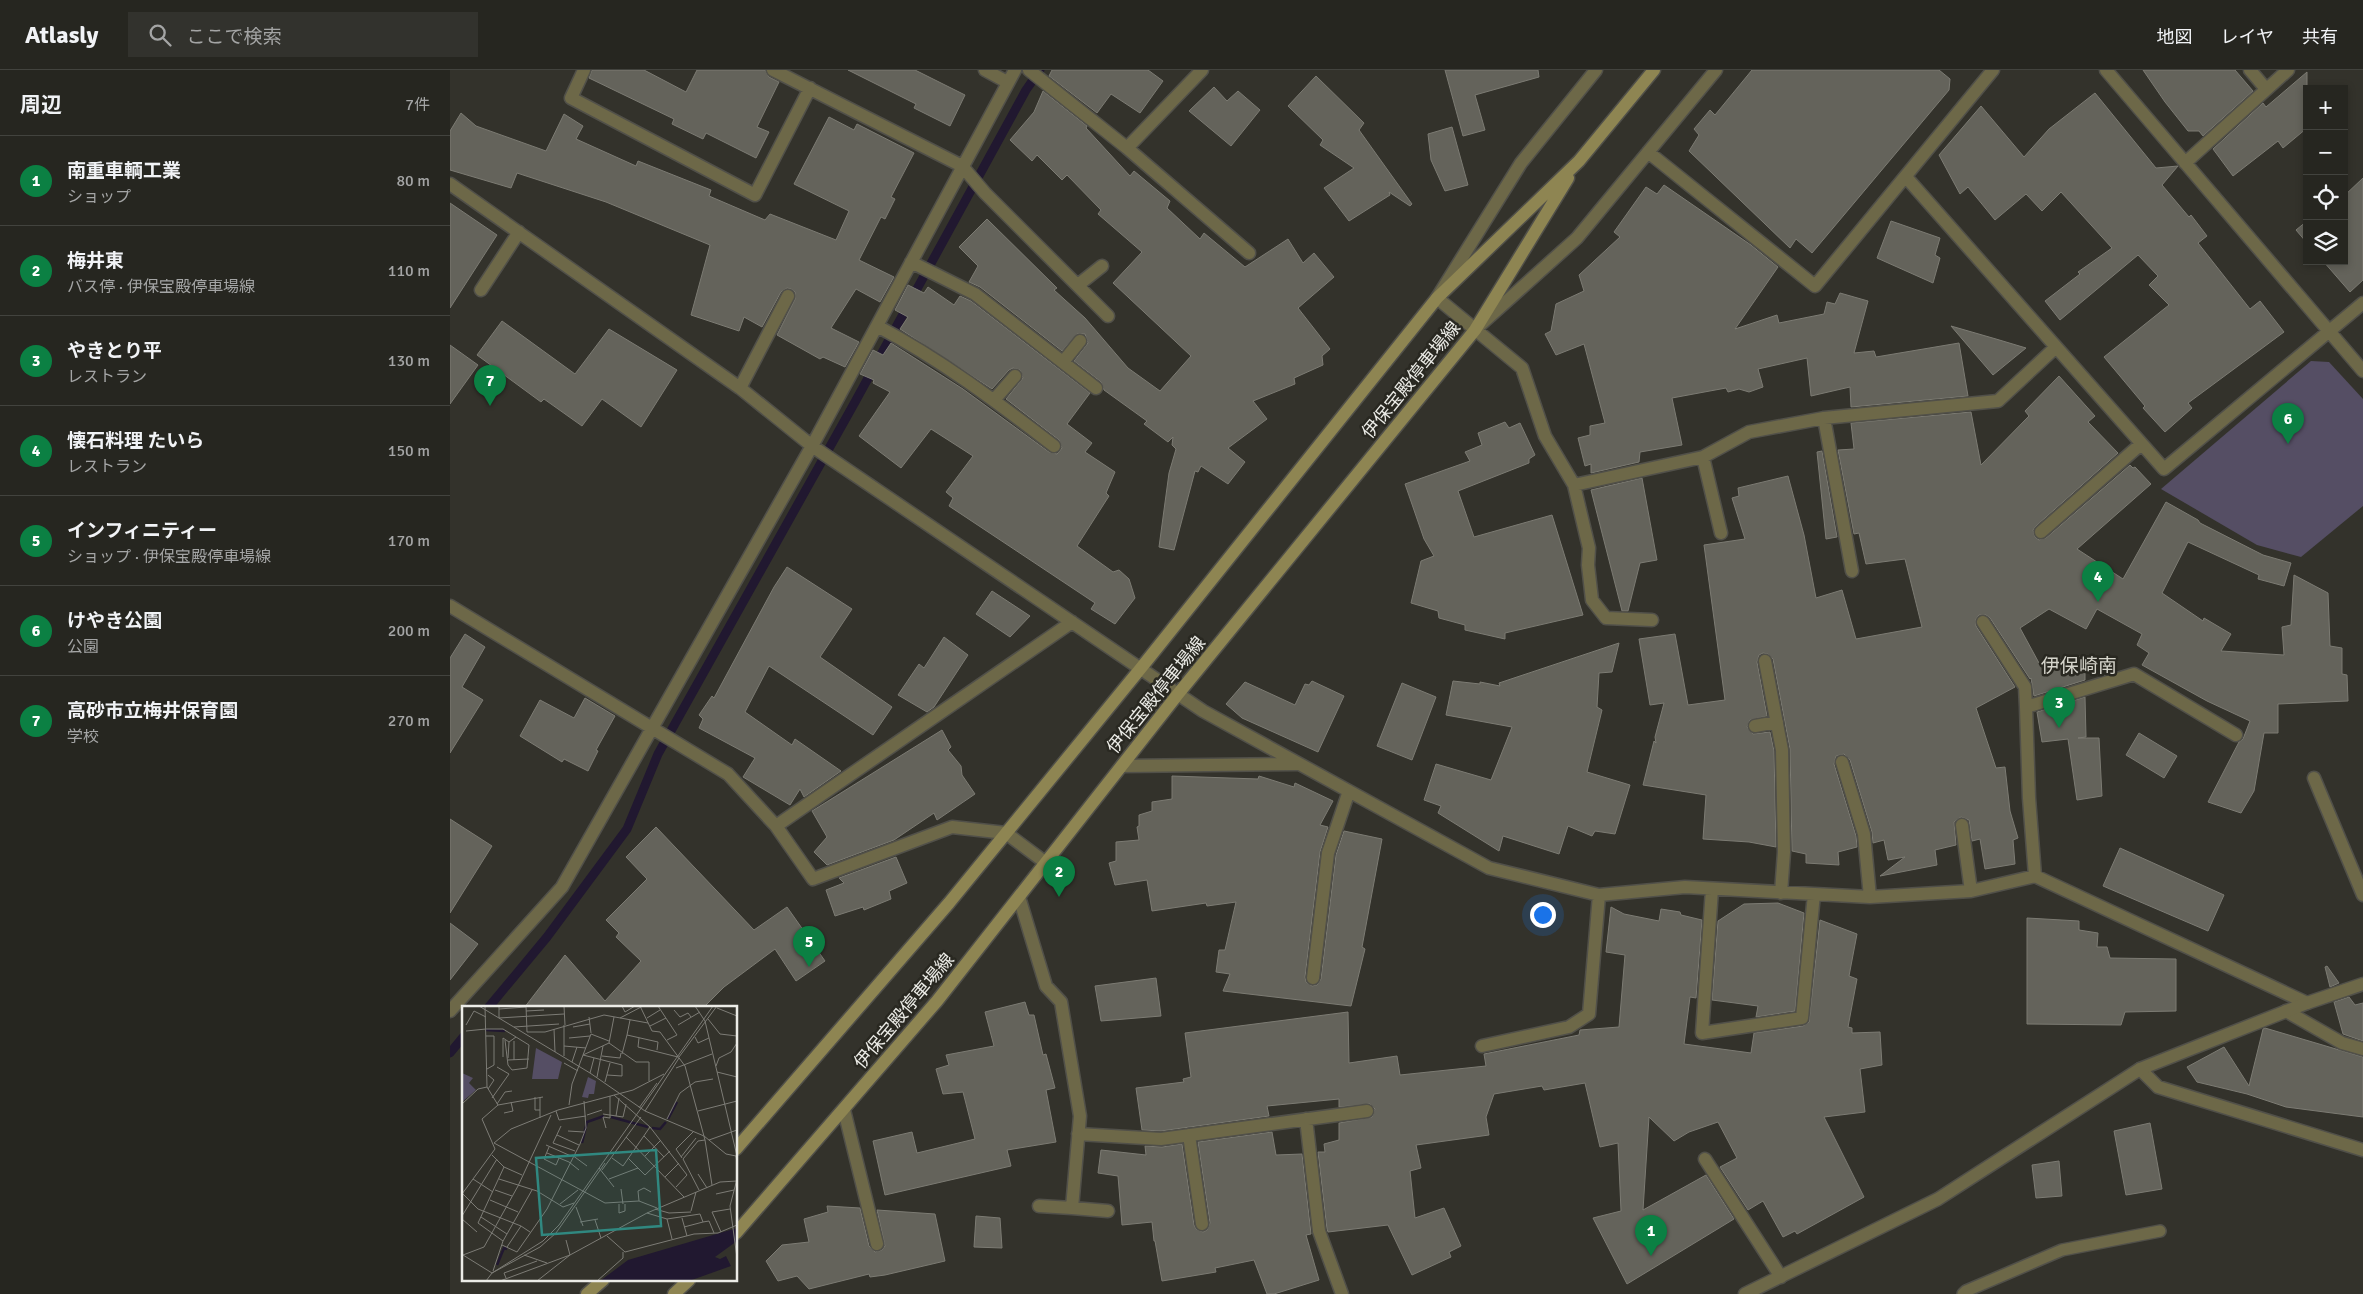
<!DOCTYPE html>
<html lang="ja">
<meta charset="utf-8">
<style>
:root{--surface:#262620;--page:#32322d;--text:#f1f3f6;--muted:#a4a5a5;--line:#42433e;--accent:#0b8043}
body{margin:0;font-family:Signika,"Noto Sans JP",sans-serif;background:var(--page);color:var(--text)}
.controls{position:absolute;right:15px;top:15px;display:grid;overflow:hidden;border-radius:0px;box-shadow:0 2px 8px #0003}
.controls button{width:45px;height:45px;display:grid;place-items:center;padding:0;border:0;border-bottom:1px solid var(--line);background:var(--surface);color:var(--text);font:25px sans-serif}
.you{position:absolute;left:1092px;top:844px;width:18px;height:18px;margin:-12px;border:4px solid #fff;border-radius:50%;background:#1a73e8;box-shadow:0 0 0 8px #1a73e833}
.badge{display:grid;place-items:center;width:32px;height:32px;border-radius:50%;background:var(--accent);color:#fff;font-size:16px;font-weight:700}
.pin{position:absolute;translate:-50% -41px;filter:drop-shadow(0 1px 2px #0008)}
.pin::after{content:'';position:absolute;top:26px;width:18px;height:15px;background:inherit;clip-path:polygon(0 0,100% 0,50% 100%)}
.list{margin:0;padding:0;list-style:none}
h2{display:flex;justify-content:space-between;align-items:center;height:65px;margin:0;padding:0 20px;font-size:21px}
h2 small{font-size:16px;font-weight:400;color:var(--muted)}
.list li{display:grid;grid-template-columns:32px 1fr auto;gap:15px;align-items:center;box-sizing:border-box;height:90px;padding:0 20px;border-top:1px solid var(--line)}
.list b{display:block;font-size:19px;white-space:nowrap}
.list p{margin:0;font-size:16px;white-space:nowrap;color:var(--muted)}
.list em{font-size:16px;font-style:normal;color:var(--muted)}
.icon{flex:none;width:28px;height:28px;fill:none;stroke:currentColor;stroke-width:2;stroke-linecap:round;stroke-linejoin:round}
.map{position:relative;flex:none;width:1913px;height:1224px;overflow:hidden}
header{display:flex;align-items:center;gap:30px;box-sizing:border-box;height:70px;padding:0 25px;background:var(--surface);border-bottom:1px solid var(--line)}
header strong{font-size:24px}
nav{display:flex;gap:28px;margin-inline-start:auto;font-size:18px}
.search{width:350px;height:45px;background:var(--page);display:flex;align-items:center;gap:12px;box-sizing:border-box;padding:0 18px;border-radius:0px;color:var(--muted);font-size:19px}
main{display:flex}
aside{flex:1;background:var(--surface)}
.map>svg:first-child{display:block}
</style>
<header>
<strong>Atlasly</strong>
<div class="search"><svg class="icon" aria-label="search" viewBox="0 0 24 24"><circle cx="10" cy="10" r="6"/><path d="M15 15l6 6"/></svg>ここで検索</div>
<nav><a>地図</a><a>レイヤ</a><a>共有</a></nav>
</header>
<main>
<aside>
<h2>周辺<small>7件</small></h2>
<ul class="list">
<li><span class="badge">1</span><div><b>南重車輌工業</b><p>ショップ</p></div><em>80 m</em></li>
<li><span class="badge">2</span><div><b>梅井東</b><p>バス停 · 伊保宝殿停車場線</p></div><em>110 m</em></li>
<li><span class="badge">3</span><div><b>やきとり平</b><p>レストラン</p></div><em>130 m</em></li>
<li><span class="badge">4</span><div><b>懐石料理 たいら</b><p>レストラン</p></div><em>150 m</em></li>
<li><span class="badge">5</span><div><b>インフィニティー</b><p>ショップ · 伊保宝殿停車場線</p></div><em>170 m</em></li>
<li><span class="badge">6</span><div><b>けやき公園</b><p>公園</p></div><em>200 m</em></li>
<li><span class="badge">7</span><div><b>高砂市立梅井保育園</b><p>学校</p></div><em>270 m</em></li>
</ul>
</aside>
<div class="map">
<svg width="1913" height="1224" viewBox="0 0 1913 1224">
<rect width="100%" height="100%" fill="#33322b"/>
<path fill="#554e64" d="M1861,291L1879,292L1913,329V436L1851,487L1807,475L1711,419Z"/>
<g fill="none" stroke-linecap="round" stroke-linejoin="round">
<path stroke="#211830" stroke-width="9" d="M38,938L97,867L177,759L208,684L405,332L576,20L590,0
M0,983L14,966"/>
</g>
<path fill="#64635b" stroke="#7c7b73" d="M142,0H194L236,22L247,0H315L319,7L329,12L307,57L319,62L306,88L256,63L253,69L222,54L224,49L139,8Z
M398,0H465L515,25L500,56L464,38L466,34Z
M602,0H698L713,11L690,43L661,24L647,43L599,6Z
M995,0H1088L1089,7L1025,25L1035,60L1013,66Z
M1302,0H1489L1500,9L1499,20L1362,183L1346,169L1340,178L1239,81L1249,65L1244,59L1260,40L1265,45Z
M1693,0H1785L1803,21L1753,66L1749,61H1738L1715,32Z
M1857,2V58L1833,78L1828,71L1783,106L1763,79L1813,33L1816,37Z
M866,6L914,53L909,60L962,134L960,136L939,122L940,125L899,151L874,118L904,98L870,75L873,70L838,36Z
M764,17L777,31L788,21L810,40L781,76L739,41Z
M593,21L637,56L636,58L680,106L684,101L720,131L717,138L750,169L754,163L795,197L838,169L853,193L864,183L884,207L848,238L880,279L872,286L873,295L844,308L845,314L803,331L817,349L778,378L795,392L778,414L751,396L748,402L745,401L724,480L709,477L719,403L726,379L722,375L723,367L718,372L694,354L697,351L654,320L651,312L624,291L638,273L635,264H627L612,281L530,217L519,212L528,196L509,177L537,149L607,218L604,220L635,248L678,298L710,321L741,286L663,213L692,182L648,144L651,140L617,105L612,110L587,85L582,91L560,70L584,42Z
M1645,23L1706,98L1728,96L1712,115L1739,147L1741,145L1757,166L1748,173L1800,239L1810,231L1834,262L1738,333L1742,338L1715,362L1693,338L1695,336L1654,287L1719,235L1699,215L1708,206L1688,185L1610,250L1595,231L1630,204L1628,202L1662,178L1611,122L1592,141L1576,124L1545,150L1518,117L1510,124L1489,85L1531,36L1574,87L1599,59Z
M11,43L26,56L96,81L114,44L133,56L126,69L186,96L188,91L261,120L259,126L315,150L320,144L386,170L399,141L344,114L379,47L404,60L407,54L464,83L441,127L445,129L435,149L431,147L409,190L444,207L430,232L406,219L381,258L409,272L395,297L373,287L370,289L327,265L345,229V222L341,219L337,218L331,222L312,257L294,247L289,261L241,245L260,175L156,132L67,103L61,118L0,100V61Z
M1002,57L1018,115L995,121L981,90L978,64Z
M1913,108V210L1900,222L1873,191H1894V126Z
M1214,115L1301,175L1328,197L1285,259L1327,245L1329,253L1374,244L1377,232L1385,234L1390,223L1418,231L1404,283L1424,281L1426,287L1509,273L1518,326L1401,337L1400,317L1361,326L1357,288L1308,299L1313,317L1299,322L1289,319L1278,322L1276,318L1222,328L1232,375L1190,382L1189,392L1141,403V394L1135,396L1128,368L1140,365V356L1155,353L1134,274L1106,285L1095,264L1101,261L1106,234L1134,221L1129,205L1170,167L1164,162L1196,117L1207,124Z
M0,133L47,165L0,238Z
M1441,151L1490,168L1485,185L1490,188L1483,213L1427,188Z
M1857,151V173L1846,160Z
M458,215L474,223L478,217L504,235L510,226L521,231L640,323L617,354L642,373L635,382L665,402L656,423L659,426L627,476L663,502L669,500L679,509L685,528L665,554L641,539L645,533L499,436L503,428L496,422L523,386L481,359L451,398L409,366L440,322L423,313L424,310L410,304L423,280L433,285L441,273L513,319L599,382L607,384L612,378L609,370L556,329L573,308L570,300L563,298L559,300L542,319L450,259L458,247L445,240Z
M52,251L125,304L159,259L227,300L191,357L152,329L132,356L94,329L91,332L27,285Z
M1501,256L1546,269L1576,278L1543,305Z
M0,275L28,295L0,334Z
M1609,306L1645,346L1638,352L1668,383L1586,456L1583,460L1585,467L1589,470L1596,468L1680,395L1683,398L1685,397L1701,414L1627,479L1673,509L1716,432L1748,450L1750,453L1813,485L1841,493L1834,516L1808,509L1809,505L1738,472L1712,523L1753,551L1754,548L1781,564L1771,581L1834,585L1832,557L1841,555L1844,505L1878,523L1880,576L1892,578V604L1897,605L1898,631L1828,634V663H1814L1804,721L1791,743L1758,732L1789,672L1793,669L1800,651L1757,631L1692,595L1699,583L1687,575L1692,564L1647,539L1636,559L1599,539L1570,558L1589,593L1630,587L1635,600V610L1584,626L1581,608L1580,609L1540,548L1536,545H1529L1526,549V556L1565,617L1526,638L1546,698L1555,697L1560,741L1568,768L1563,770L1565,794L1535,799L1530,769L1522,771L1519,750L1511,747L1504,752L1506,775L1485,780L1487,795L1430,806L1455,787L1438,790L1434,770L1423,773L1422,762L1400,690L1394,684L1386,686L1384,694L1406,766L1407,777L1388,782L1389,795L1356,793V784L1342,781L1340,679L1323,589L1318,584L1313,583L1309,585L1307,592L1317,646L1300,650L1297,657L1303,664L1320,662L1324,681L1326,777L1299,772L1253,769L1256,725L1193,715L1204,671L1206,673L1205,667L1214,633L1200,635L1189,569L1225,564L1238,635L1275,630L1254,475L1295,469L1282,428L1289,426L1288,418L1338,406L1354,465L1366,528L1392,520L1406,569L1472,557L1455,489L1416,494L1409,463L1404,464L1388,380L1404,379L1401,353L1521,342L1531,395L1579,346L1575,341Z
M1055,352L1059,358L1070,353L1085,385L1079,389V393L1008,421L1024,467L1102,445L1133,545L1055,563V569L1015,560V555L989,548L988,541L961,533L971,491L984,486L974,469L955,414L1020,391L1015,382L1032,375L1028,363Z
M1372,381L1387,467L1376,469L1367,382Z
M1192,408L1207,490L1190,493L1178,541H1172L1141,420Z
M337,497L402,539L370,587L442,637L423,665L319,596L295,642L342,675L345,669L391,701L354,727L350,719L340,735L293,707L305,688L249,658L253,649L249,645L262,626L264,628L324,517Z
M542,521L580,546L560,567L526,544Z
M15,564L35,577L12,617L33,630L0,683V588Z
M494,567L518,585L484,637L477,642L448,625L469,594L474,598Z
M1169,573L1162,602L1149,603L1147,637L1152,640L1137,702L1180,715L1165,764L1145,761L1142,766L1118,756L1109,784L1053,766L1049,781L988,743L991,736L974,730L986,694L1041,710L1062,657L996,645L1003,611L1030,614V612L1050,616L1049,613Z
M862,611L894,626L868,682L792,648L776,634L795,612L845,635L855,614L859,615Z
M952,613L986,627L962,690L927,676Z
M1635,627L1636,667L1628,668H1649L1652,726L1627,730L1618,669L1592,672L1587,642Z
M135,628L165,646L146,680L148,681L138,701L114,689L112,692L70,666L90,630L124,648Z
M492,660L501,677L498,680L511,696L512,705L525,724L487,750L484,743L444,770L377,795L364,782L377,767L362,741Z
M1689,663L1727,686L1714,708L1676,685Z
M722,706L808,709L809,706L844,717L845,713L883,731L870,755L878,757L870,782L855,907L856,912L862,916L867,915L871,909L886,785L894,761L932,769L912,877L915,879L901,936L773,921L780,904L766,902L769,880H775L786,832L757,836L756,833L702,841L697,810L665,815L659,793L666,791V772L689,770L687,757L689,756V745L702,741V732L722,729Z
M0,749L42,776L0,843Z
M206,757L304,860L337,837L375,891L346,911L325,879L274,917L253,938H74L115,885L155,931L191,891L166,867L169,863L156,850L197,809L176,787Z
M1670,778L1774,825L1758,861L1653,816Z
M446,787L457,813L439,821L441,829L414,840L413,837L385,846L376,820L394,813L389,808Z
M1328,833L1354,843L1345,941L1306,947L1308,936L1262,930L1268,851L1294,834Z
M1161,837L1174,844L1209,851L1211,839L1230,842L1231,845L1252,850L1246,928L1240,927L1234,974L1301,983L1304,963L1353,956L1359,952L1370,850L1407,864L1399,906L1407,909L1398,957L1402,958V963L1430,962L1432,995L1410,999L1415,1042L1374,1047L1414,1127L1347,1164L1345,1161L1333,1167L1313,1131L1298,1140L1270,1097L1287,1088L1268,1052L1239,1062L1224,1071L1199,1047L1193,1140L1256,1105L1284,1149L1177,1214L1143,1148L1171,1141L1168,1073L1150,1077L1135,1013L1094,1020L1092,1016L1044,1024L1036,1047L1039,1065L966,1075L971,1098L960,1101L965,1148L994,1138L1011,1176L999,1182L1001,1187L962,1205L938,1155L878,1162L877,1159L868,1082H875L874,1074L889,1070V1053L922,1047L925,1039L920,1034L889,1037V1029L817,1036L819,1046L711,1061L692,1060L686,1018L734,1012L733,1009L741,1007L735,963L898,942L899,993L947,986L950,1005L1036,996L1034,984L1129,965L1130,960L1169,957L1175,885L1156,882Z
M1577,848L1629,851V860L1648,863L1647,877H1657L1660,888L1726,889V941L1675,942L1671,955L1577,954Z
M0,853L28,874L0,910Z
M1877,896L1889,913L1880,917L1875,897Z
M706,908L711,946L651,951L645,916Z
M1899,927L1905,935L1913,933V971L1893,964L1884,932Z
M575,932L579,945H584L593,985L596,984L605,1018L596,1020L606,1072L557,1080L561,1096L435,1125L423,1071L462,1062L467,1083L525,1069L513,1022L493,1024L486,999L499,995L496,985L544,976L535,942Z
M1815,958L1913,987V1047L1836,1037L1797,1024L1747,1012L1737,997L1774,977L1799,1016L1813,959Z
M1700,1053L1712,1119L1676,1125L1664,1061Z
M822,1062L826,1085L852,1084L861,1164L856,1165L869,1210L824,1224H817L804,1190L765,1198L766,1202L712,1211L705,1171H704L702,1152L672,1155L668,1106L648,1103L651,1080L696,1085L695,1076L712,1077L732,1074L744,1155L746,1159L753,1162L757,1160L760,1153L748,1072Z
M1609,1091L1612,1126L1586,1128L1582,1095Z
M377,1136L410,1138L419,1176L425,1182L432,1180L435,1176L427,1140L485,1144L495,1191L435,1205L420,1207L419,1204L359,1219L347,1206L328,1211L316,1191L332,1175L359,1172L354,1149L378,1142Z
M526,1146L550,1148L552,1178L524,1177Z"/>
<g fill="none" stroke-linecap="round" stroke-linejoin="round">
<defs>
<path id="service" d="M1513,1224L1516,1221L1612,1180L1710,1161"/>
<path id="minor" d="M134,0L121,28L305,125L360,18
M323,0L512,96L535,123L658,246
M535,0L557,12
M579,0L677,78L799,183
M1146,0L1071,93L987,228L1072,298L1095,366L1124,415L1139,478L1138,495L1142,530L1156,548L1202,550
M1656,0L1913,301
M1800,0L1816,19
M677,78L752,0
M1198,82L1365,216L1543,0
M1735,93L1838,0
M1456,107L1714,399L1913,233
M0,114L290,318L362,376L753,641L1039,798L1149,825L1235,817L1420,827L1521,821L1585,806L1857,933
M461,192L525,224L646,318
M628,215L652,196
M31,220L69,162
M427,256C490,289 547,332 604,376
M1029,256L1127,168L1266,0
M613,292L630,271
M290,318L338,226
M544,330L565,306
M1374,348L1402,501
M1253,387L1271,463
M1124,415L1253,387L1299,362L1374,348L1548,331L1606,277
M1591,462L1691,374
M0,536L278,704L326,756L363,809L502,757L556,763L596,793
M1533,552L1575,617L1576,637
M1315,591L1332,680L1334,782L1331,823
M1305,656L1327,652
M1392,692L1414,764L1420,827
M672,696L846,694
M1864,708L1913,825
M1512,755L1521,821
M326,756L622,552
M1585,806L1579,728L1576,637L1684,604L1786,665
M1262,819L1252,963L1352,948L1364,824
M569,827L596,916L611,932L630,1046L622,1138L658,1141
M863,908L878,783L899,721
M0,941L112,817L362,376L565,0
M1836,941L1892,973L1913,979
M1032,976L1119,957L1139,944L1149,825
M1690,999L1708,1017L1913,1080
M394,1040L427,1174
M856,1049L869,1161L892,1224
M628,1064L711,1069L917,1041
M739,1065L752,1154
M1255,1089L1331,1207
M589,1136L622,1138"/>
<path id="tertiary" d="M1295,1224L1488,1129L1690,999L1857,933L1913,914"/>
<path id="secondary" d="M286,1079L499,833L691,598L987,228L1129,91L1204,0
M286,1163L487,931L728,624L1025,260L1118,108
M137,1224L153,1210
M224,1224L239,1210"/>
</defs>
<use href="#service" stroke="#515049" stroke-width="14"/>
<use href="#minor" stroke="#515049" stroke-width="15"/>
<use href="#tertiary" stroke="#515049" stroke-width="15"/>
<use href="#secondary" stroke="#515049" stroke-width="15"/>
<use href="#service" stroke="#6d6848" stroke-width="11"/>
<use href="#minor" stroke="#6d6848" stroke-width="12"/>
<use href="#tertiary" stroke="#6d6848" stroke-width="12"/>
<use href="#secondary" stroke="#8e8552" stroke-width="12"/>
</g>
<g text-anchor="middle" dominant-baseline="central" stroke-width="5" stroke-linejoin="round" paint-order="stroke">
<g font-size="18" fill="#ecece7" stroke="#292821">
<text transform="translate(961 310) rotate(-51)">伊保宝殿停車場線</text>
<text transform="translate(706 625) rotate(-51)">伊保宝殿停車場線</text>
<text transform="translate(454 941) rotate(-50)">伊保宝殿停車場線</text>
</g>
<g font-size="19" fill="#d6d5cc" stroke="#292821">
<text x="1629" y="596">伊保崎南</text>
</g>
</g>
<g transform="translate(12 936)">
<rect width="275" height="275" fill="#33322b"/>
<path d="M74,42L100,56L96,73H70ZM0,67L11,72L7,77L14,84L0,96ZM126,71L134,75L132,88H127L126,92L120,91Z" fill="#554e64"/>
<path d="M275,222V235L253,251L258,253L264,250L269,260L227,275H138L166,254Z" fill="#211830"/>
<path fill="none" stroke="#211830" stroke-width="2.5" d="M24,24L43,25M149,111L186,121M206,113L215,96M190,122L198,123L204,116M120,137L125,116L142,110M35,259L42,242L45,243"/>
<path fill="none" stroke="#7d7c76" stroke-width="1" d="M17,0L128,67L183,105L242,130L264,148L274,150L275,157M37,0V12L102,8M64,0L65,26M102,0L103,19M160,0L163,6L173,0M178,0L190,25L198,26L223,60L243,134L250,179M196,0L215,29L205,34M233,0L243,15L275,150M255,2L275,10M37,3L64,1M212,4L218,11L226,7L229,11M64,5L82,4M127,11L129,27M152,11L147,37L174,56H187V75M158,12L181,0M185,12L198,4M246,13L258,28L275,30M168,14L165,29L196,36L195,44M4,19L12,5L24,11M102,19V50M216,19L238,6M188,20L204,12M52,21L97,18M111,21L128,18M24,23H41L67,39L65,62L50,64L46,59L43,34M92,23L93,46M4,25L24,23M65,26H83L142,9L186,17M24,30H32V59L25,63M233,31L236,37L247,32M107,32L128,30M177,32L176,41L216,51M52,35V54M102,40L124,42M160,48L165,29M140,50L158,52L159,47M41,51V32L47,36L54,31M217,51L255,0M46,52L47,36M46,54L67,53M110,56L115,41M102,57L116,65M254,60L257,52L269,46L275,37M214,62L250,48M255,66L275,71M128,67L132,52M145,69L160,70V59L121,49L147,37M135,71L141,40M143,76L148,57M26,83L32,74L26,69M152,89L188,121M73,91V104H78M78,91V112M30,92L47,68L35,61M0,98L16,83L25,81M35,98L43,86L50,85M36,99L81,91M107,99L110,78L129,28L147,35M177,102L195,77M94,105L97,114L124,110M183,105L217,52M236,105L275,95M42,107L51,105L49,96M141,108L161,111L164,98M125,109L140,104M154,110L157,92M205,113L218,87L233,76L251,73M99,120L91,137L113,145M144,122L141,111L148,112V90M106,125L122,126M95,129L117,139M182,130L202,151M164,131L222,191M247,134L275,124M32,137L49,123L96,104L171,84L202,68M32,137L143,197L177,195L195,202M84,139L109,150M87,141L82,153L94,159L97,152M85,147L107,156L117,164M30,149L42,161M110,149L125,160M183,150L199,134M219,151L234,132M150,152L161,160L188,121L225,169L214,181M166,152L183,169L208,145M220,152L214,143L232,125M137,162L152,181M140,164L179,111M236,168L245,182M203,171L217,157M11,173L31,186M37,173L75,185L101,201L112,197M147,173L176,162M275,173L268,200L275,252M159,183L161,198M33,184L50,190M237,184L221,153L236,135L243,134M0,187L16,203L59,220L68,226M0,188L33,143L20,113L36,99L25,81L23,0M254,188L272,184M28,194L56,206M177,195L176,185L182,182L189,186M98,198L116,184M157,198V207L163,205V198M114,201L121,220M193,203L207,207L229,206M229,205L234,186M185,207L205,213L238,208L241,216L247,215L252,227M0,210L35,153M19,211L45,228M220,212L225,230M0,213L15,226M205,213L210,233M133,214L139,232M118,216L136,213M222,221L241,216M259,226L250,206L268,203M145,230L163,246L232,228L256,227L275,219M41,235L70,184M40,239L55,246M45,241L59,220M55,246L85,203L118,138L124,122L122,95M1,249L22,241L56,180L89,109M1,249L30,267L24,275M62,249L85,257M31,265L41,235L16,217L42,161L60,169M30,267L81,235L97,219L251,0M30,267L78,241L94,227L143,157M44,272L42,267L75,255M38,275L108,249L185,207L258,176L275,175M75,275L108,249L104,234M135,275L161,252V246"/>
<path fill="#308880" fill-opacity="0.15" stroke="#308880" stroke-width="2.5" d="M194,144L199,220L80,229L74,152Z"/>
<rect width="275" height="275" fill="none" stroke="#ecece7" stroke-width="2.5"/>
</g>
</svg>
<div class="controls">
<button>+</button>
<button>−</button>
<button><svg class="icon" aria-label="locate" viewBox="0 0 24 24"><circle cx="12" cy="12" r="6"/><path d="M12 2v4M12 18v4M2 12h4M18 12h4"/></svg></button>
<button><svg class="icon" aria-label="layers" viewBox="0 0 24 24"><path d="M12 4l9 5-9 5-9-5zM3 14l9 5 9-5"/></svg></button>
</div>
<div class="you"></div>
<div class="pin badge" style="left:1201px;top:1186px">1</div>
<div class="pin badge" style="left:609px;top:827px">2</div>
<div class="pin badge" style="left:1609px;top:658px">3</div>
<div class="pin badge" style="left:1648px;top:532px">4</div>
<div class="pin badge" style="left:359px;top:897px">5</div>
<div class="pin badge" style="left:1838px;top:374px">6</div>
<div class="pin badge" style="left:40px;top:336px">7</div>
</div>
</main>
